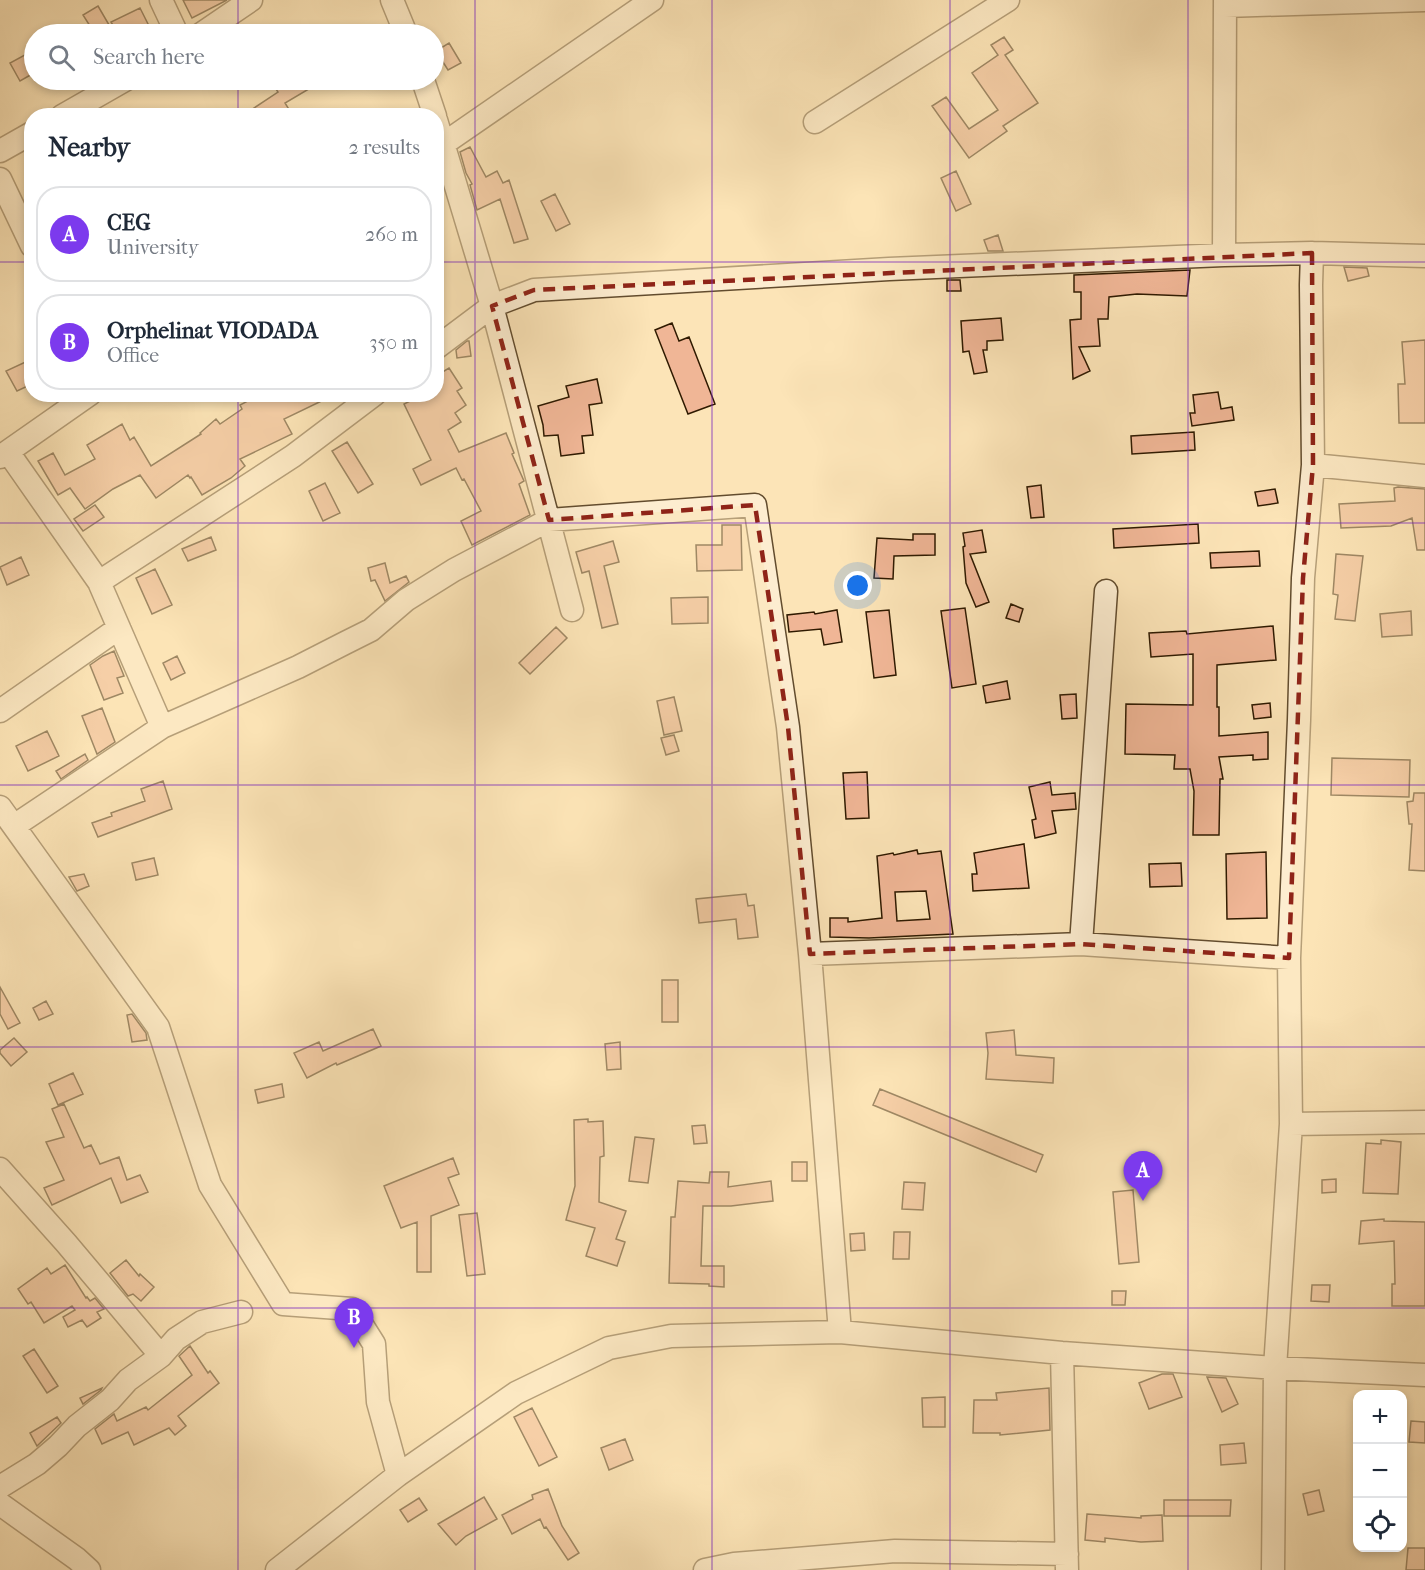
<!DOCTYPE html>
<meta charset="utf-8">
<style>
:root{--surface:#fff;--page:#f6f6f7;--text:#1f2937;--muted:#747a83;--line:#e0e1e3;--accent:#7c3aed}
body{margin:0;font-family:"IM FELL French Canon",serif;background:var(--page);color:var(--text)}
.controls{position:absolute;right:18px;bottom:18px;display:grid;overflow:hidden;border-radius:12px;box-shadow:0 3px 9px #0003}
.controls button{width:54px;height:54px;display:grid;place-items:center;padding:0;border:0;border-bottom:2px solid var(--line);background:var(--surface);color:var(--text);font:30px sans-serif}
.you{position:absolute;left:858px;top:586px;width:21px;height:21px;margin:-15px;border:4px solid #fff;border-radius:50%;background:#1a73e8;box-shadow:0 0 0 9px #1a73e833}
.badge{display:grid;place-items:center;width:39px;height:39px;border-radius:50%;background:var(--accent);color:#fff;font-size:20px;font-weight:700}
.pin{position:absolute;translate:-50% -50px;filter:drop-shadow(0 2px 3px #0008)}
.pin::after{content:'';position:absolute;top:32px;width:21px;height:18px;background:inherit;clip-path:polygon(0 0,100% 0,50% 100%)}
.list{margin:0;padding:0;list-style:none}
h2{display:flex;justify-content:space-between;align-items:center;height:78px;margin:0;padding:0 24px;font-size:26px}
h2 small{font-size:20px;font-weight:400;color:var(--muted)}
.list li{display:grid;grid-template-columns:39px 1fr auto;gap:18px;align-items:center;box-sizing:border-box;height:96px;margin:0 12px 12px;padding:0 12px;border:2px solid var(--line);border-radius:24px}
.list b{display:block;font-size:22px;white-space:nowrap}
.list p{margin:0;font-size:20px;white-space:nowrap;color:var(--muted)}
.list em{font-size:20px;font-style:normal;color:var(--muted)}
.icon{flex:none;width:33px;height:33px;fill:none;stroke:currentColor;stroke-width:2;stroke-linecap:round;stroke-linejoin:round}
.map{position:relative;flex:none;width:1425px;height:1570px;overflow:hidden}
.search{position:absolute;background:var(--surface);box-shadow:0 3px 9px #0003;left:24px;top:24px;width:420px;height:66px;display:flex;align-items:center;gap:15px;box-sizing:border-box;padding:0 21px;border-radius:33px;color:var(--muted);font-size:22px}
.panel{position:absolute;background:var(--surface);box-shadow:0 3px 9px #0003;left:24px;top:108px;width:420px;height:294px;border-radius:24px}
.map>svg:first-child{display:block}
</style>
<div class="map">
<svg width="1425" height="1570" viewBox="0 0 1425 1570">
<rect width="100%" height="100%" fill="#fce4b7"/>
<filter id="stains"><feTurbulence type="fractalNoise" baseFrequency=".00333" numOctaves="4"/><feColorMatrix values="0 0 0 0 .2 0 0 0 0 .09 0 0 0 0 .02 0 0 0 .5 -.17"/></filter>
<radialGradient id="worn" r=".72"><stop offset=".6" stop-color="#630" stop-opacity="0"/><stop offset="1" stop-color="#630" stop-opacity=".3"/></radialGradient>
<path fill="#f0b696" stroke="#2f1a00" stroke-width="1.5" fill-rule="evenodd" d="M183,0H227L192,18Z
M98,6L112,30L105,34H95L83,15Z
M140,8L150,28L137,34H118L111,22Z
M1004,37L1013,50L1005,55L1038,103L1003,126L1007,131L969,158L932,106L946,97L969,129L998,110L972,73L998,55L991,45Z
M449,43L461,63L448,70L436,51Z
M34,50V73L20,81L10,63Z
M270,80H324L285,103L293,116H242L278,92Z
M470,147L486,177L497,171L503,183L509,180L528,239L514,243L500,199L477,210L470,185L472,184L466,173L460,152Z
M956,171L971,204L956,211L941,178Z
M555,194L570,224L556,231L541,201Z
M998,235L1003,251H988L984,240Z
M1344,267L1367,268L1369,276L1348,281Z
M1190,270L1187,296L1137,294L1109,297L1108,319H1098L1100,346L1079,347L1090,371L1073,379L1070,320L1081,319V292H1074V275Z
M947,280H960L961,291H947Z
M1001,318L1003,340L987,341V350H983L987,372L974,374L969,351L963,352L961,321Z
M672,323L679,341L689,337L715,404L688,414L655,330Z
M1425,340V423H1399L1398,384H1405L1402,342Z
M467,341H469L471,356L457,358L456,350Z
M32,359V384L17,391L6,371Z
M449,368L462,388L457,391L466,405L455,413L461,422L448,430L459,452L506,433L514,453L512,454L524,481L519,484L530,515L472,545L461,521L481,511L464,479L462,480L456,468L421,485L413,469L431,460L404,404L424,394H436V376Z
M597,379L602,403L589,405L593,435L582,436L584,453L561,456L558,435L544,436L543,425L538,406L569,397L566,386Z
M1218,392L1221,409L1232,407L1234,420L1192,426L1190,413H1195L1193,395Z
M261,394H336L284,419L292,434L240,459L245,466L231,478L202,495L191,477L190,478L188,475L156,498L140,475L113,489L85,509L70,488L58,495L38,461L53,453L65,475L95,459L87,445L122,424L130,440L134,437L151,466L201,434L200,433L216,419L220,424L242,409L240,405Z
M1194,432L1195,450L1132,454L1131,436Z
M347,442L373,484L358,493L332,451Z
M325,483L340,513L323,521L309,491Z
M1041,485L1044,517L1031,518L1027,487Z
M1398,487L1425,489V550H1417L1412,518L1391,526L1341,528L1339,504L1395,501L1394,488Z
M1275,489L1278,503L1258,506L1255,492Z
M95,505L104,517L83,531L74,519Z
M1198,524L1199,543L1114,548L1113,529Z
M722,525H741L742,570L697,571L696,545H722Z
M982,530L986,552L970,554L989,602L976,607L966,583L963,547L965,546L963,533Z
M913,534H935V555L894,556L893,579L874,578L877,538L913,540Z
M211,537L216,550L188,561L182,549Z
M613,541L619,562L604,566L618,624L602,628L589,571L582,573L576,552Z
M1259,551L1260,566L1211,568L1210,553Z
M1336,554L1363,556L1355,621L1335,619L1338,595L1333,594Z
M21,557L29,575L7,585L0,567Z
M385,563L390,583L406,576L409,582L385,601L375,580L371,581L368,568Z
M155,569L172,605L152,614L136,578Z
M708,597V623L672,624L671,598Z
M1011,604L1023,609L1019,622L1006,618Z
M965,608L976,684L952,688L941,611Z
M837,610L842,642L824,645L821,629L789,632L787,615L814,612L815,614Z
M889,610L896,675L874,678L866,612Z
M1411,611L1412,635L1382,637L1380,614Z
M1273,626L1276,660L1217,665V707H1219V736L1268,732V759L1253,760V755L1219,757L1223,779H1220L1219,835H1193L1194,791L1190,769H1174L1175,755L1125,754L1126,704L1193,705V654L1151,657L1149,633L1186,631L1187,634Z
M556,627L567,638L530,674L519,663Z
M114,651L124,676L117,678L123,693L104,700L90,665L103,656Z
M177,656L185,673L171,680L163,663Z
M1007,681L1010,699L986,703L983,686Z
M1076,694L1077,718L1062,719L1060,695Z
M674,697L682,731L664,735L657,701Z
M1270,703L1271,717L1254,719L1252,705Z
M102,708L115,742L97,754L82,716Z
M47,731L59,756L28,771L16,746Z
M674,735L679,751L666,755L661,738Z
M85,754L88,760L61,779L56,771Z
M1332,758L1410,760L1409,797L1331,795Z
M867,772L869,818L846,819L843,773Z
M163,781L172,809L98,837L92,823L112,816L111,813L145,801L141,789Z
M1050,782L1052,795L1075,793L1076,809L1052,811L1056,833L1035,838L1032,820L1036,819L1029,787Z
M1414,793H1425V871L1409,870L1412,824H1409L1407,802L1413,801Z
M1024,844L1029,888L973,891L972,874H977L974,853Z
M917,850L918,854L941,851L953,934L869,938L830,937V918H848V922L882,918L877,856L893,853L894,855ZM926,891L930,919L897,921L895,892Z
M1266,852L1267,918L1227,919L1226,854Z
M154,858L158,875L136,880L132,863Z
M1181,863L1182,886L1150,887L1149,864Z
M84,874L89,886L77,891L69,877Z
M746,894L748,906L754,905L758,937L738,939L736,919L699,923L696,899Z
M662,980H678V1022H662Z
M0,987L20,1023L8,1029L0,1014Z
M46,1001L53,1014L39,1020L33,1008Z
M132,1014L146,1033L147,1040L132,1042L127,1015Z
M373,1029L381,1046L337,1065L336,1063L307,1078L294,1053L319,1042L323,1051Z
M1014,1030L1016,1055L1054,1058L1053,1083L986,1079L988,1053L986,1033Z
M14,1038L27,1052L11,1066L0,1053V1050Z
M620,1042L621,1069L607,1070L605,1044Z
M73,1073L83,1094L58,1105L49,1084Z
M282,1084L284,1097L258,1103L255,1090Z
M880,1089L1043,1155L1036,1172L873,1105Z
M64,1104L84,1148L91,1145L100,1164L119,1157L127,1180L140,1175L148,1192L121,1203L111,1178L52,1205L44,1188L64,1180L46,1142L64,1137L52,1109Z
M588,1119V1122L603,1121L604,1156L600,1157L599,1202L626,1211L616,1239L625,1242L617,1266L586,1256L595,1228L566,1220L575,1186L574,1120Z
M705,1125L707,1143L694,1144L692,1126Z
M635,1137L654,1139L648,1183L629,1181Z
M1381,1140L1401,1142L1398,1194L1363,1193L1366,1143L1381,1144Z
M453,1158L459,1174L448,1178L459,1205L431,1216V1272H417V1222L401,1228L384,1186Z
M792,1162H807V1181H792Z
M710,1172H729L728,1187L771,1181L773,1201L731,1206H703L701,1266H724V1287L709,1286V1284L669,1283L671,1217H675L678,1181L709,1183Z
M1336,1179V1192L1322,1193V1180Z
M904,1182L925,1183L923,1210L902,1209Z
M1133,1190L1139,1262L1119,1264L1113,1192Z
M477,1213L485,1274L467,1276L459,1215Z
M1384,1219V1221L1425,1222V1306H1392V1284H1395L1394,1241L1359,1244L1361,1221Z
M894,1232H910L909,1259H893Z
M864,1233L865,1250L851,1251L850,1234Z
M126,1260L139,1276L140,1274L154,1287L141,1301L133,1294L128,1296L110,1273Z
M65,1265L86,1298L87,1297L90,1301L95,1298L104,1309L97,1312L101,1318L87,1327L82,1320L68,1327L63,1317L75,1310L72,1306L44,1323L31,1302L28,1304L18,1289L47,1268L51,1274Z
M1312,1285H1330L1329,1302L1311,1301Z
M1112,1291H1126L1125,1305H1112Z
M190,1346L208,1373L210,1371L219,1383L178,1416L186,1426L175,1435L169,1428L134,1445L128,1432L102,1444L95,1429L114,1414L117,1421L146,1407L148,1410L192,1375L179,1356Z
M34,1349L58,1386L47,1393L23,1356Z
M1162,1374H1173L1182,1397L1149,1409L1139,1383Z
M1207,1377L1226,1378L1238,1404L1222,1412Z
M102,1388L101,1390L83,1404L80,1398Z
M1049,1388L1050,1430L1000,1435V1433H973L974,1400H997L996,1393Z
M945,1397V1427H923L922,1398Z
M532,1408L557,1457L539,1466L514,1417Z
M57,1417L61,1423L37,1446L30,1433Z
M1411,1421L1425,1422V1443L1409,1442Z
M625,1439L633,1460L609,1470L601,1448Z
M1244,1443L1246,1463L1221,1465L1220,1445Z
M548,1489L562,1526L579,1553L568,1560L546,1527L544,1528L540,1519L512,1534L502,1515L533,1499L532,1495Z
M1319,1490L1324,1511L1308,1515L1303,1494Z
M484,1497L497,1519L466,1536L456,1545L438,1524Z
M419,1498L427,1510L408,1522L400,1510Z
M1164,1500H1231L1230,1516H1164Z
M1087,1514L1141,1518V1516L1162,1515L1163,1541L1141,1542L1105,1538V1542L1085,1540Z
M1408,1548H1425V1570H1406Z"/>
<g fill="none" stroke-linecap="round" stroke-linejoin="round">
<defs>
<path id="minor" d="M161,0L177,34
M392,0L406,34
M1225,6L1425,0
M201,34L251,0
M423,80L435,116
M62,116L125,80
M436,120L492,306L572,610
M815,122L1008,0
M436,149L652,0
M0,151L32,133
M0,179L32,246
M1224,255L1225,0
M436,348L492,306L534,290L889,269L1224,255L1312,253L1425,256
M8,452L99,582L162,727
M0,457L90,394
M1313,465L1425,476
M99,582L293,456L375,394
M0,711L119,628
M0,807L158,1027L210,1185L283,1304L352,1309L374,1344L378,1402L398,1475
M14,826L162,727L298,667L345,643L371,630L406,600L454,570L549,520L755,505L788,727L810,954
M1081,944L1106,591
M1291,1124L1425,1122
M0,1169L66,1243L161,1356
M840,1332L810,954L1081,944L1289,958
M1062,1353L1067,1570
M0,1487L37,1464L58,1446L77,1426L110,1400L128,1380L161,1356L176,1339L202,1322L241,1312
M0,1504L77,1559L89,1570
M277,1570L398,1475L516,1393L609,1348L671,1336L840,1332L1062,1353L1275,1368L1425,1375
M705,1570L734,1564L895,1551L1067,1554
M1273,1570L1275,1368L1291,1124L1289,958L1299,720L1303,578L1313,465L1311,285L1312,253"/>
</defs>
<use href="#minor" stroke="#624c2e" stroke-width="25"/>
<use href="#minor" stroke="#fdedd0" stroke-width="22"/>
</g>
<path d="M0 0H1425V1570H0ZM1312,253L1313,465L1303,578L1289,958L1081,944L810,954L788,727L755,505L549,520L492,306L534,290Z" fill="#fce4b7" fill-opacity=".55" fill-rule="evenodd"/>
<path fill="none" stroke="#8f2418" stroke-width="4.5" stroke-dasharray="12 8" stroke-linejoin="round" d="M1312,253L1313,465L1303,578L1289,958L1081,944L810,954L788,727L755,505L549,520L492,306L534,290Z"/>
<path fill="none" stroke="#7b2cbf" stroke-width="1.5" stroke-opacity="0.55" d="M238,0V34M475,0V1570M712,0V1570M950,0V1570M1188,0V1570M238,80V116M0,262H32M436,262H1425M238,394V1570M0,523H1425M0,785H1425M0,1047H1425M0,1308H1425"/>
<rect width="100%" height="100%" filter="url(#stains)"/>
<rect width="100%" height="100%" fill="url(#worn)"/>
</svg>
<div class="controls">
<button>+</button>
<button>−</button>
<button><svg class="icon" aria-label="locate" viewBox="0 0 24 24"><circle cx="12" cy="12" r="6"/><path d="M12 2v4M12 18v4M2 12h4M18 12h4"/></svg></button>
</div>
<div class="you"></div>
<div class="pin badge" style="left:1143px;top:1201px">A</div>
<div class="pin badge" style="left:354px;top:1348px">B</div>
<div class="search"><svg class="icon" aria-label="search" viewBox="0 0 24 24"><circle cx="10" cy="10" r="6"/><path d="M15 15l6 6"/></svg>Search here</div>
<section class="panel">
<h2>Nearby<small>2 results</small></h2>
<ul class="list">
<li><span class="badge">A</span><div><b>CEG</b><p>University</p></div><em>260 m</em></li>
<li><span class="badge">B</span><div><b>Orphelinat VIODADA</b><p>Office</p></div><em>350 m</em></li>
</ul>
</section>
</div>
